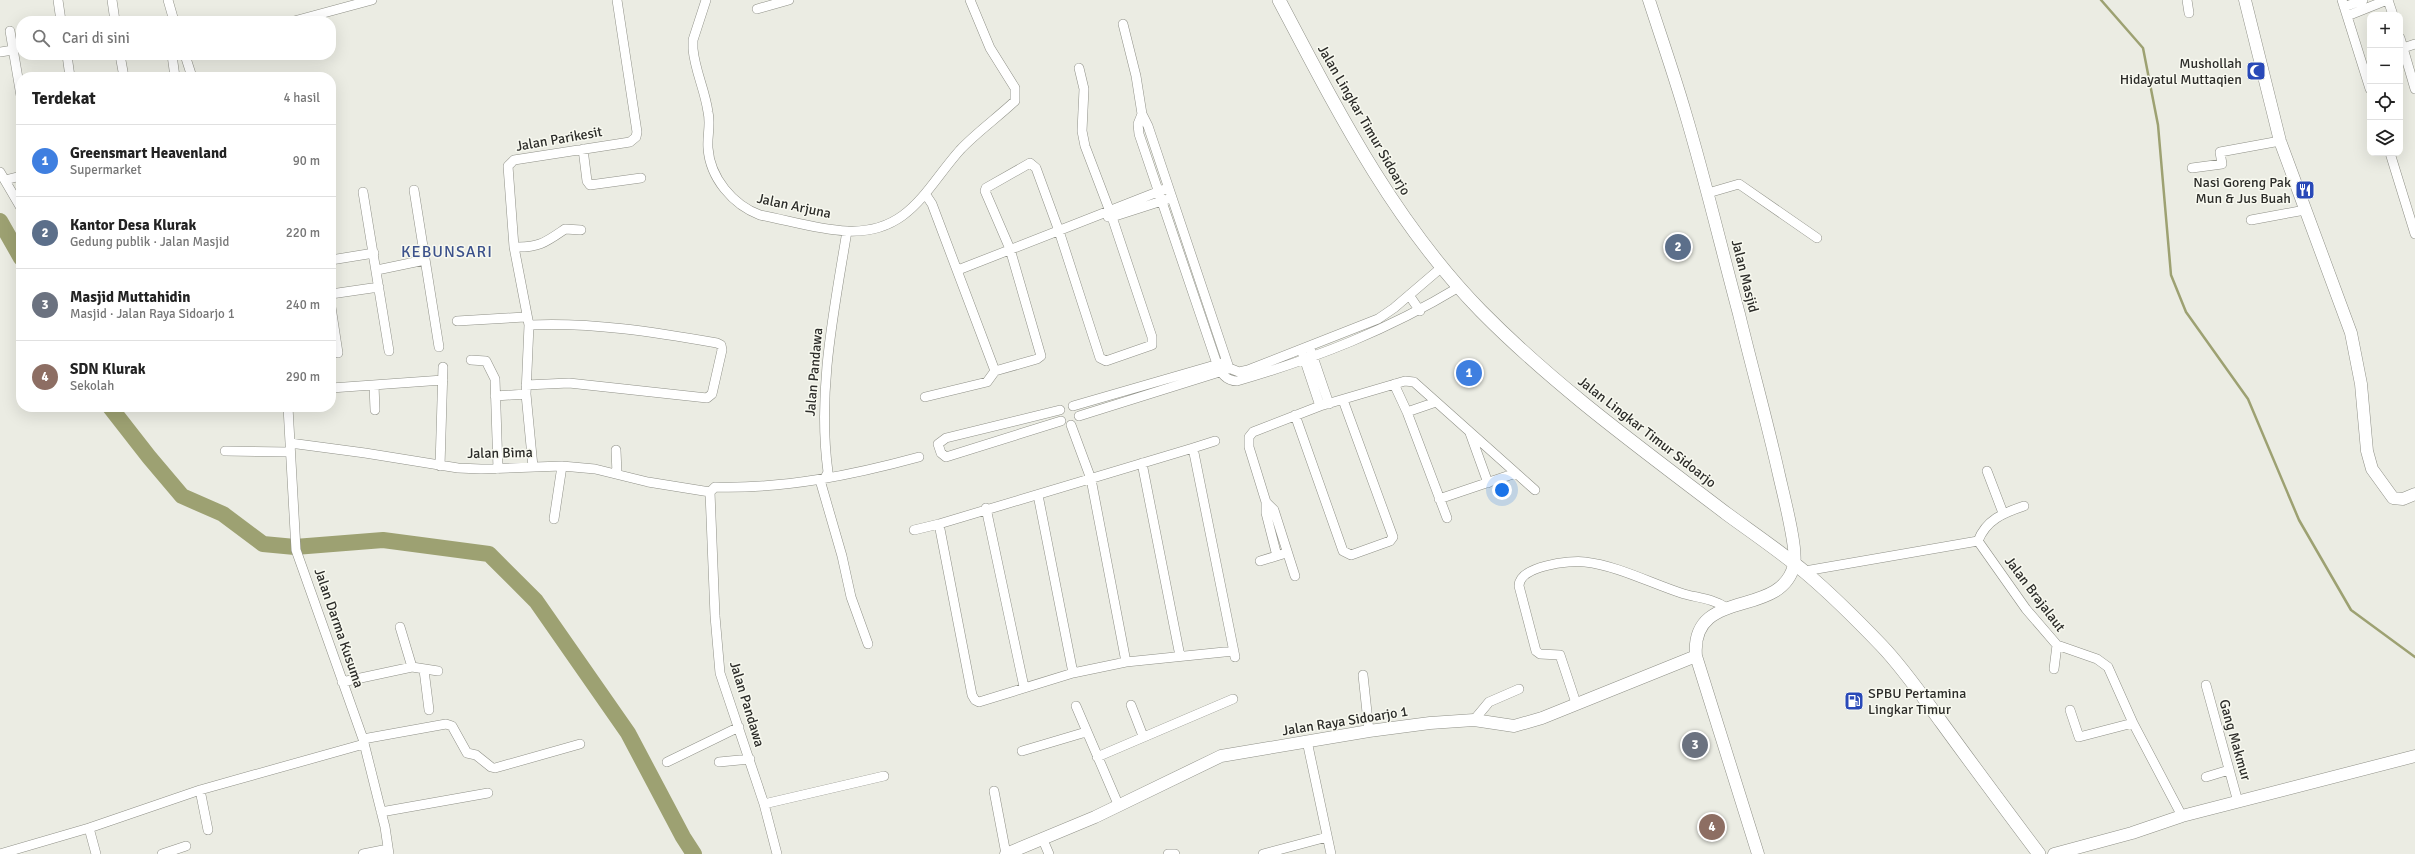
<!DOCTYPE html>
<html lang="id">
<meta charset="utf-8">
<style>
:root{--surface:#fff;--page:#f2f2f2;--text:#222;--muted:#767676;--line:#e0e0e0;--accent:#db2777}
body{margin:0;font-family:Signika,sans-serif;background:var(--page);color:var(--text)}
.controls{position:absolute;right:12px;top:12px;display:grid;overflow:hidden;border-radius:8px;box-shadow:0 4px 16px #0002}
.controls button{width:36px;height:36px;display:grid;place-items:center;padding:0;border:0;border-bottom:1px solid var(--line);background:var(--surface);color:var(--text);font:20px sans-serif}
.you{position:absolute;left:1502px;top:490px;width:14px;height:14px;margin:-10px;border:3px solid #fff;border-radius:50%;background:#1a73e8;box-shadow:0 0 0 6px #1a73e833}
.badge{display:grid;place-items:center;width:26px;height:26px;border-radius:50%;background:var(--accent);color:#fff;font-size:13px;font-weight:700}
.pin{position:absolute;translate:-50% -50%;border:2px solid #fff;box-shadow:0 1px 4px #0006}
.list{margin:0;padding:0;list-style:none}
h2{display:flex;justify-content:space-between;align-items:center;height:52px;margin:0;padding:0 16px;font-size:17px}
h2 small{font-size:13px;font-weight:400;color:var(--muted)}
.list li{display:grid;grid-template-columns:26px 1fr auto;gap:12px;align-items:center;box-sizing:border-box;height:72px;padding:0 16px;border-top:1px solid var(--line)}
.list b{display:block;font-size:15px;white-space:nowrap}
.list p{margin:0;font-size:13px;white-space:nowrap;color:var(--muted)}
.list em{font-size:13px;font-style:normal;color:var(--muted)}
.icon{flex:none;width:22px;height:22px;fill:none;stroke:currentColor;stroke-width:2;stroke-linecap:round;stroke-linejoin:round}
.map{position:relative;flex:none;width:2415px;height:854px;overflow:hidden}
.search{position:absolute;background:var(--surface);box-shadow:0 4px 16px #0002;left:16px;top:16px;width:320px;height:44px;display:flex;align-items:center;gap:10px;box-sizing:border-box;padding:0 14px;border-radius:16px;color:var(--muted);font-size:15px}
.panel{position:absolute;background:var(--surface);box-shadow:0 4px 16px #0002;left:16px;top:72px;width:320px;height:340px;border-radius:16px}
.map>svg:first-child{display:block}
</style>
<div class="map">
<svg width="2415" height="854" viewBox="0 0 2415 854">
<rect width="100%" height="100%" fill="#ebece3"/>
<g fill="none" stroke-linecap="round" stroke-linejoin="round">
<path stroke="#9da172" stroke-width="2.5" d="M2101,0L2143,48L2158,125L2171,275L2186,312L2248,399L2299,520L2351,610L2415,657"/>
<path stroke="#9da172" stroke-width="16" d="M0,221L21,258
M110,407L149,457L182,496L223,514L263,544L295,547L383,540L489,554L536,601L628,733L683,837L694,854"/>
<defs>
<path id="minor" d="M58,0L61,21
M112,0L115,21
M168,0L174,21
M706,0L693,40V49C695,71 705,90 708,112C711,124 707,136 708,148C710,178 733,205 760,215C787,220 819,230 847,231C909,234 926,188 960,150C977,132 997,118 1015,101V88L990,48L970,0
M2187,0L2189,13
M2342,0L2370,89
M2388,0L2393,15
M2344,7L2363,0
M757,9L789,0
M2347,16L2387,0
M294,21L372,0
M1123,24L1136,76L1142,114L1148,126L1229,368L1239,372L1248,370L1378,319L1394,308L1442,267
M10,31L21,96
M2400,38L2403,48L2415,44
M2403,48L2415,89
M0,52L13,50
M67,55L70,77
M120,55L124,77
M172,55L175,77
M185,55L192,77
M1142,114L1138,124L1139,134L1217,364C1221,373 1226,381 1237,381C1316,358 1388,330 1459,287
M583,149L587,181L590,185L641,178
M2390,153L2415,234
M2192,168L2222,164L2220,152L2280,141
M0,172L21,208
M5,180L21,176
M414,190L439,347
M363,192L389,351
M1708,193L1739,184L1817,238
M1108,217H1112L1168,199
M2251,220L2305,210
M514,247C539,248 546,242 565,229L581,230
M331,260L374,253
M377,270L425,260
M958,270L1165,189
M331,294L379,287
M1409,295L1420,311
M331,307L338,353
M457,321L525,317
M1311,351L1329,404
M1303,355L1320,406
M471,360L486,361L495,379L498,469
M995,371L1037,359L1041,356L1010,249L985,191L986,188L1030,163L1036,168L1059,231L1100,358L1106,361L1152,345V337L1112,217L1085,146L1082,131L1084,89L1079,68
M1394,384L1407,412L1447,518
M374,385L375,410
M526,385L569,383L707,398L712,394L722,350L721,345L717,343C654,332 592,322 529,325
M331,388L443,380
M495,396L526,394
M925,397L987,382L995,371L932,204L926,195
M1073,406L1222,363
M288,407L296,550L363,739L385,827L389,854
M1060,410L946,438L938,444L941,453L946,457L1061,421
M1407,412L1436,402
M1295,415L1343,551L1351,555L1390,541L1393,537L1343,400
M1079,416L1226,370
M1071,425L1091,479L1126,662
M1470,433L1488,483
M1215,441L1193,448L1235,657
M290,443L365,453L458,468L481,469L562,466L595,469L648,482L710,492
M1193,448L939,524L972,695L975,700L979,702L1073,673L1126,662L1234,651
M616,450L617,474
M225,451L289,452
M1142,463L1180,656
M440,466L443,367
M533,467L526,394L529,325L514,247L508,166L514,160L630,142L636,137L637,132L617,0
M1987,471L2003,513
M825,478L828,472C817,391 834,311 847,231
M820,480L842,556L851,597L868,644
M1038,495L1073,673
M1439,499L1516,473
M1266,502L1274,510L1295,576
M986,508L1024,687
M554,519L562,466
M914,530L939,524
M1978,541C1986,520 2003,513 2024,506
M1277,556L1266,513V502L1249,447V437L1253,432L1320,406L1405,381L1414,382L1535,490
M1260,561L1283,554
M1805,571L1978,541L2026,609L2057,645L2097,659L2108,667L2133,723L2182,816
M400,627L412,667
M2054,669L2057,645
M424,670L429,710
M1363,675L1369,731
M342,682L412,667L438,671
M2206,685L2238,802
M1576,703L1560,655L1540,654L1536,651L1519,586C1519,566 1570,560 1585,562C1619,566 1652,584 1684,594C1699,598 1714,599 1727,608
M1131,705L1143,736
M1076,706L1118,804
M2070,710L2079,737L2133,723
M1474,720L1489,702L1519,689
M363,739L446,724L452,726L467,753L476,755L491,767L495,768L580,744
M1307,741L1331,854
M1022,751L1086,732
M1097,757L1233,699
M667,762L739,727
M719,762L750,759
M2206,777L2229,770
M200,790L208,830
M994,791L1006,854
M764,804L884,776
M381,812L488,793
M89,828L96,854
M1043,840L1049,854
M0,854L89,828L200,790L364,744
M162,854L186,846
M363,854L388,849
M777,854L764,804L720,673L715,616L710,492L715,487C784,489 853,475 919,457
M1168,854H1175
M1263,854L1327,837"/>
<path id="tertiary" d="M1649,0C1661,37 1674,74 1685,112C1705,179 1721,247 1739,314C1752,368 1767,421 1779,475C1783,493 1798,550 1794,565C1781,620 1690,586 1696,656L1758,854
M2245,0L2280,141L2351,333L2361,384L2367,451L2372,469L2393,498L2403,499L2415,494
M1006,854L1095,817L1221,756L1369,731L1430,723L1474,720L1514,726L1542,718L1696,656
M2054,854L2132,833L2182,816L2415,756"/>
<path id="secondary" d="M1279,0C1337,110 1393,221 1481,311C1556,387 1642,449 1727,514C1753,533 1781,552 1806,573C1832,595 1857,620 1881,645C1904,669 1923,697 1942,723C1974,767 2006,810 2039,854"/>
</defs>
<use href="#minor" stroke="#8f9087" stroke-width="10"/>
<use href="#tertiary" stroke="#8f9087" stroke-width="13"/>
<use href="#secondary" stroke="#8f9087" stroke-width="14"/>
<use href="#minor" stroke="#fff" stroke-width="9"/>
<use href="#tertiary" stroke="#fff" stroke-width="12"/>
<use href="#secondary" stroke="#fff" stroke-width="13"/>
</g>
<defs>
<symbol id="mosque-square" viewBox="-11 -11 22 22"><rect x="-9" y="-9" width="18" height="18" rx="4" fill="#2949b8" stroke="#f8f9f0"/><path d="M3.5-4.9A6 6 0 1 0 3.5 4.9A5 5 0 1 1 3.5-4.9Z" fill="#fff"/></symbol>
<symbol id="restaurant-square" viewBox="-11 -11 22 22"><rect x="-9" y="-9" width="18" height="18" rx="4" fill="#2949b8" stroke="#f8f9f0"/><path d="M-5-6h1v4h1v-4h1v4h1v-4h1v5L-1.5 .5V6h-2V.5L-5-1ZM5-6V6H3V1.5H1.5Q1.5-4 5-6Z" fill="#fff"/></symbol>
<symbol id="fuel-square" viewBox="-11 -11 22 22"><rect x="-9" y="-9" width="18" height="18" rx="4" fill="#2949b8" stroke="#f8f9f0"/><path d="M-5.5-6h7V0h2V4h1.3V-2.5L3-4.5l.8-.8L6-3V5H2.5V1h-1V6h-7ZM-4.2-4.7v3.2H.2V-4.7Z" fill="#fff"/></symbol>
</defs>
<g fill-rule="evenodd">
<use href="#mosque-square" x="2245" y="60" width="22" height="22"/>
<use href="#restaurant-square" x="2294" y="179" width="22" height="22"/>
<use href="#fuel-square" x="1843" y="690" width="22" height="22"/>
</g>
<g text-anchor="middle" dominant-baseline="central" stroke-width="3" stroke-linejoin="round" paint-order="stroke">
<g font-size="14" fill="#2c2c29" stroke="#f8f9f0" text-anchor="end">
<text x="2242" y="63">Mushollah<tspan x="2242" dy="16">Hidayatul Muttaqien</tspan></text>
<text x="2291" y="182">Nasi Goreng Pak<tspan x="2291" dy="16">Mun &amp; Jus Buah</tspan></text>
<text x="1868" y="693" text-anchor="start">SPBU Pertamina<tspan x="1868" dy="16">Lingkar Timur</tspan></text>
</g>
<g font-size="14" fill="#2c2c29" stroke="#f8f9f0">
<text transform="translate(1364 120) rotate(60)">Jalan Lingkar Timur Sidoarjo</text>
<text transform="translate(559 139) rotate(-10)">Jalan Parikesit</text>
<text transform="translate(794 206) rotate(12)">Jalan Arjuna</text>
<text transform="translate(1745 276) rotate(76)">Jalan Masjid</text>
<text transform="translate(814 372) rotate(-85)">Jalan Pandawa</text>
<text transform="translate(1647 432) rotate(38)">Jalan Lingkar Timur Sidoarjo</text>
<text transform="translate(500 453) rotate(-1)">Jalan Bima</text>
<text transform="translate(2035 594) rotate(53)">Jalan Brajalaut</text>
<text transform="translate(339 628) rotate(71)">Jalan Darma Kusuma</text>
<text transform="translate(747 704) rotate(73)">Jalan Pandawa</text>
<text transform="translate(1345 721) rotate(-9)">Jalan Raya Sidoarjo 1</text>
<text transform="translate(2235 740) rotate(74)">Gang Makmur</text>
</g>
<g font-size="16" letter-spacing="1" fill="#3b518b" stroke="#f8f9f0">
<text x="447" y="252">KEBUNSARI</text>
</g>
</g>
</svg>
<div class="controls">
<button>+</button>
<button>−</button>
<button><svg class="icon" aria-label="locate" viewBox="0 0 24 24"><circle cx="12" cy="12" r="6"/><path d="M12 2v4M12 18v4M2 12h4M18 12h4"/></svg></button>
<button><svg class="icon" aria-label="layers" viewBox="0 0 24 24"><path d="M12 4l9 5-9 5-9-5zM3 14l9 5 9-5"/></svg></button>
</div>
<div class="you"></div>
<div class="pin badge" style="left:1469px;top:373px;background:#3f7fe0">1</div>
<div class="pin badge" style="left:1678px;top:247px;background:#5c6f8a">2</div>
<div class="pin badge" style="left:1695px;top:745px;background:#6b7280">3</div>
<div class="pin badge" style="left:1712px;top:827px;background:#8d6e63">4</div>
<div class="search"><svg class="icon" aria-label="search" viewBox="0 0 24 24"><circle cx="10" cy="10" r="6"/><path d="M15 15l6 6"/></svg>Cari di sini</div>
<section class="panel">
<h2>Terdekat<small>4 hasil</small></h2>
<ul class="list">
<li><span class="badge" style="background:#3f7fe0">1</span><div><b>Greensmart Heavenland</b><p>Supermarket</p></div><em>90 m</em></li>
<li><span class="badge" style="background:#5c6f8a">2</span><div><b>Kantor Desa Klurak</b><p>Gedung publik · Jalan Masjid</p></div><em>220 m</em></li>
<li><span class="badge" style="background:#6b7280">3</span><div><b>Masjid Muttahidin</b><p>Masjid · Jalan Raya Sidoarjo 1</p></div><em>240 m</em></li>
<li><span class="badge" style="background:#8d6e63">4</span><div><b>SDN Klurak</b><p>Sekolah</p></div><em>290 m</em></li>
</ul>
</section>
</div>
